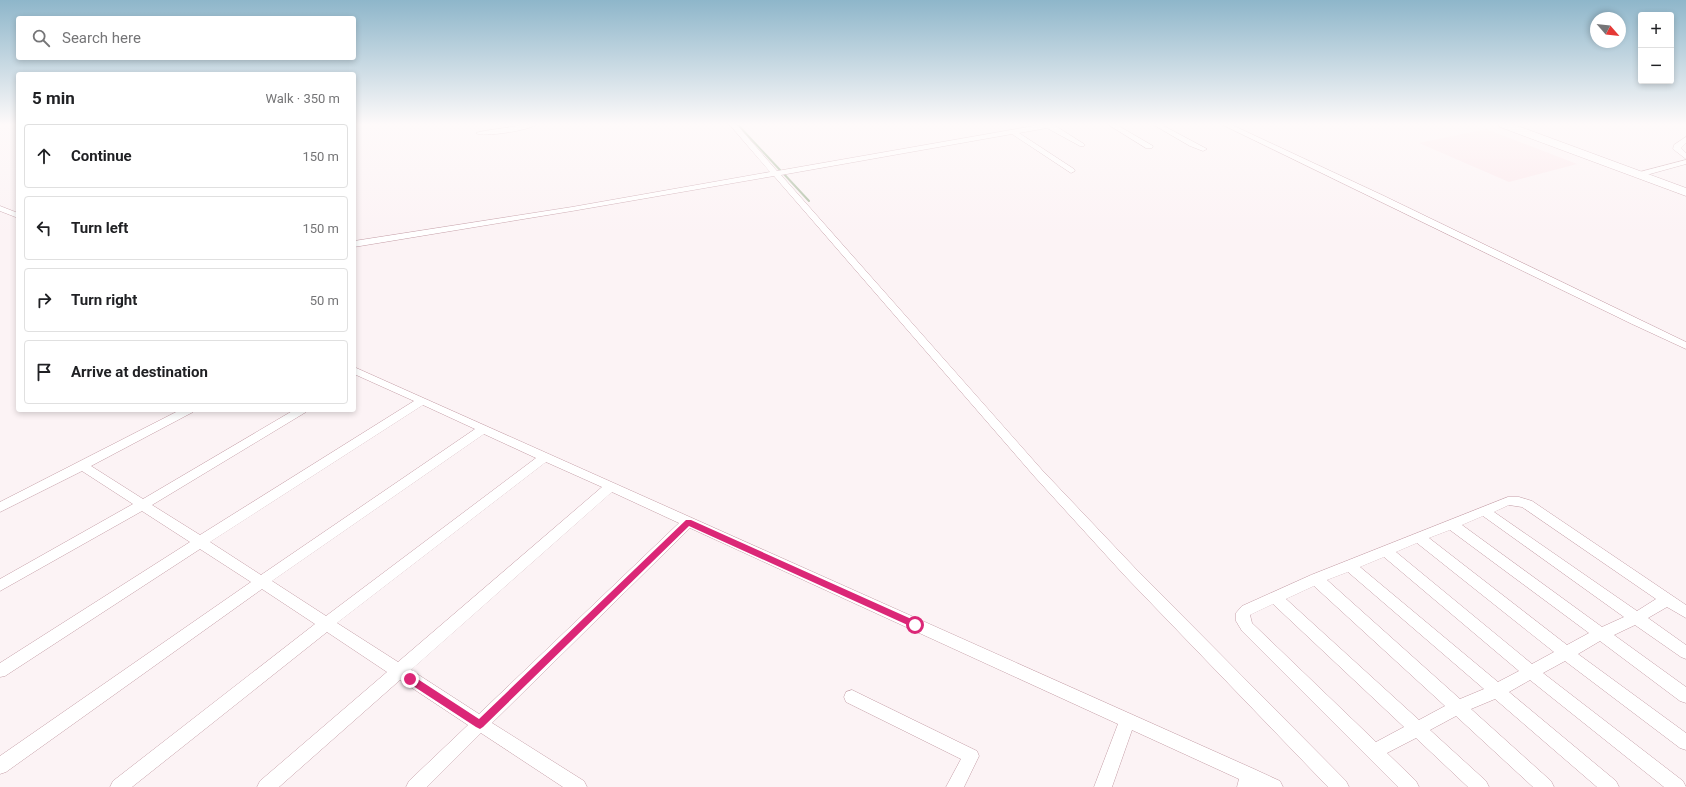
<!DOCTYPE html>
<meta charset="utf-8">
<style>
:root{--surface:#fff;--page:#f2f2f2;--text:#202124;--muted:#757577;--line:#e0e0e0}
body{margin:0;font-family:Roboto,sans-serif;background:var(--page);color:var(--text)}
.controls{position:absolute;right:12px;top:12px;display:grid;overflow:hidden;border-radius:4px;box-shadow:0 2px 6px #0003}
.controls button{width:36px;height:36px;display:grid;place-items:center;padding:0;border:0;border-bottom:1px solid var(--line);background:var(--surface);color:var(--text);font:20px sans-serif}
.compass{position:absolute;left:1590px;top:12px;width:36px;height:36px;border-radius:50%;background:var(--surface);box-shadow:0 2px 6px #0003;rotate:118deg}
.stop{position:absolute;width:12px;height:12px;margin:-9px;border:3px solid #db2777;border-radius:50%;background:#fff}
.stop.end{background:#db2777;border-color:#fff;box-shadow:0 1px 4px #0008}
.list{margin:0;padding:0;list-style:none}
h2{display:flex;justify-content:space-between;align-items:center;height:52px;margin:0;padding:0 16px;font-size:17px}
h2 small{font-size:13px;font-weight:400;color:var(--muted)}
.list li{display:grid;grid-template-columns:26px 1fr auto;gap:12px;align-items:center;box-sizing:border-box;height:64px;margin:0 8px 8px;padding:0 8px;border:1px solid var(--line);border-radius:4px}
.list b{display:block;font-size:15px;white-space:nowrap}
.list em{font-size:13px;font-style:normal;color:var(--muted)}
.icon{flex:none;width:22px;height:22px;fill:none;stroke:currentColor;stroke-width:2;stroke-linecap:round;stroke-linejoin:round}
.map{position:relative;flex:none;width:1686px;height:787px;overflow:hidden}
.search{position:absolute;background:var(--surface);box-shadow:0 2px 6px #0003;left:16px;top:16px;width:340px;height:44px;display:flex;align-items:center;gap:10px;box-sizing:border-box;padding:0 14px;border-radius:4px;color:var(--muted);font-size:15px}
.panel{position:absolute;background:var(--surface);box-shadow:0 2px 6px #0003;left:16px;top:72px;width:340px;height:340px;border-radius:4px}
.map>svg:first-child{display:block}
</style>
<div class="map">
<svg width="1686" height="787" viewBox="0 0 1686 787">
<rect width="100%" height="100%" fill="#fcf3f5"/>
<path fill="#fce8ec" d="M1486,129L1577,164L1509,182L1419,143Z"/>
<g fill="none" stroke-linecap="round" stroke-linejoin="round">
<path stroke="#a8ba9d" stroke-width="2" d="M738,125L780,170
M783,173L809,201"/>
<defs>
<path id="minor" d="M522,125H536C529,130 483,138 476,133C478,131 515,127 522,125Z
M730,125H737L777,171L1039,125H1054L1084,144V146H1080L1047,128L1019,133L1074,169L1075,171L1071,173L1012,134L781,175L1042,470L1135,568L1346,781L1349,787H1328L1125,576L1034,476L774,176L572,211L354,247V241L572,207L770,172Z
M1109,125H1117L1153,146L1152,148H1146Z
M1154,125H1162L1207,149L1203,151L1190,146Z
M1223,125H1232L1382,195L1686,342V349L1632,324Z
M1686,137V143L1681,148L1686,153V159L1673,149L1674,145Z
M1686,160V164L1639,177L1635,175L1636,173Z
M0,206L18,213V218L0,211Z
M354,367L1254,769L1280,781L1283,787H1237L1239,779L1132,730L1112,787H1094L1118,724L690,528L492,723L584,781L587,787H563L481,733L427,787H406L409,781L468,725L400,680L279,787H257L260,781L387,672L327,632L132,787H110L113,781L315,624L262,589L6,772L0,774V756L251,582L200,549L5,676L0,677V663L190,542L142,511L0,591V579L133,504L82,471L0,512V502L180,410H195L193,412L91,466L143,499L294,410H308L306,412L152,505L200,535L414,401L354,374ZM423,405L475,429L261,575L210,542ZM484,434L536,458L326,616L272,581ZM546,462L602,487L398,662L337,623ZM612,492L679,523L479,714L411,670Z
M1508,497H1519L1532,501L1686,605V618L1667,607L1648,618L1686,645V659L1681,657L1635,625L1614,635L1686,687V703L1680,701L1600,641L1578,654L1686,733V750L1680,748L1565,661L1543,673L1683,781L1686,787H1664L1530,680L1509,692L1616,781L1619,787H1597L1495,699L1471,709L1551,781L1554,787H1533L1456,716L1430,730L1486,781L1489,787H1468L1416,738L1387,753L1416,781L1419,787H1398L1242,631L1236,621V613L1242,606L1311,575ZM1509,505L1522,507L1656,599L1637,611L1494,512ZM1483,516L1624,617L1602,627L1462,525ZM1450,530L1589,633L1567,645L1429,538ZM1417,543L1554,652L1532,664L1396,552ZM1384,557L1519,671L1498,682L1360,567ZM1348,572L1484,689L1460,699L1327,580ZM1314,586L1445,706L1419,720L1286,599ZM1273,604L1404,727L1376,742L1252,623L1250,615Z
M852,690L977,751L979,756L964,787H946L961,759L846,702L844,697L846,692Z"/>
<path id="trunk" d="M1499,125H1515L1686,188V196L1500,127Z"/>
</defs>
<use href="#minor" stroke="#c49da6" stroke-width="1"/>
<use href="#trunk" stroke="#c49da6" stroke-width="1"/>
<use href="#minor" fill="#fff" fill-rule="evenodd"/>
<use href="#trunk" fill="#fff" fill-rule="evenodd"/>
</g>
<linearGradient id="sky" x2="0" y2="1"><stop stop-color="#8eb6ca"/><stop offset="0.53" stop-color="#fefafa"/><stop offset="1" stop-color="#fefafa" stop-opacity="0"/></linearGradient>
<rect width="1686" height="235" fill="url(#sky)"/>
<path fill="#db2777" d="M686,520H691L918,622L919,625L915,628L912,627L689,526L483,727L480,729L476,727L407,682L406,679L407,676H413L479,719Z"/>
</svg>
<div class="controls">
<button>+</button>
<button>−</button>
</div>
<svg class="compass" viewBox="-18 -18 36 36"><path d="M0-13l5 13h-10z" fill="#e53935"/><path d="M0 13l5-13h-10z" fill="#757577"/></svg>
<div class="stop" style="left:915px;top:625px"></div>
<div class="stop end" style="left:410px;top:679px"></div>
<div class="search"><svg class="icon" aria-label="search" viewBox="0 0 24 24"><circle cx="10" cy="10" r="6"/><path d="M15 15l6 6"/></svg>Search here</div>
<section class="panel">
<h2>5 min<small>Walk · 350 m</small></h2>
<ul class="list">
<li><svg class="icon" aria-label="ahead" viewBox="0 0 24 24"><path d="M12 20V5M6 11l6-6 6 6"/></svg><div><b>Continue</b></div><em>150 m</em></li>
<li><svg class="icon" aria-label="left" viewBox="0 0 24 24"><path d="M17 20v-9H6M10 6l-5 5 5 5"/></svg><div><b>Turn left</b></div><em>150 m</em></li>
<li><svg class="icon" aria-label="right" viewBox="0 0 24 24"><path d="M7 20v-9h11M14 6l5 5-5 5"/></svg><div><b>Turn right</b></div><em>50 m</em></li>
<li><svg class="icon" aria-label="arrive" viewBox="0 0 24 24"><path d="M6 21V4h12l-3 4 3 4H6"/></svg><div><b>Arrive at destination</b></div></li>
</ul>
</section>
</div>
